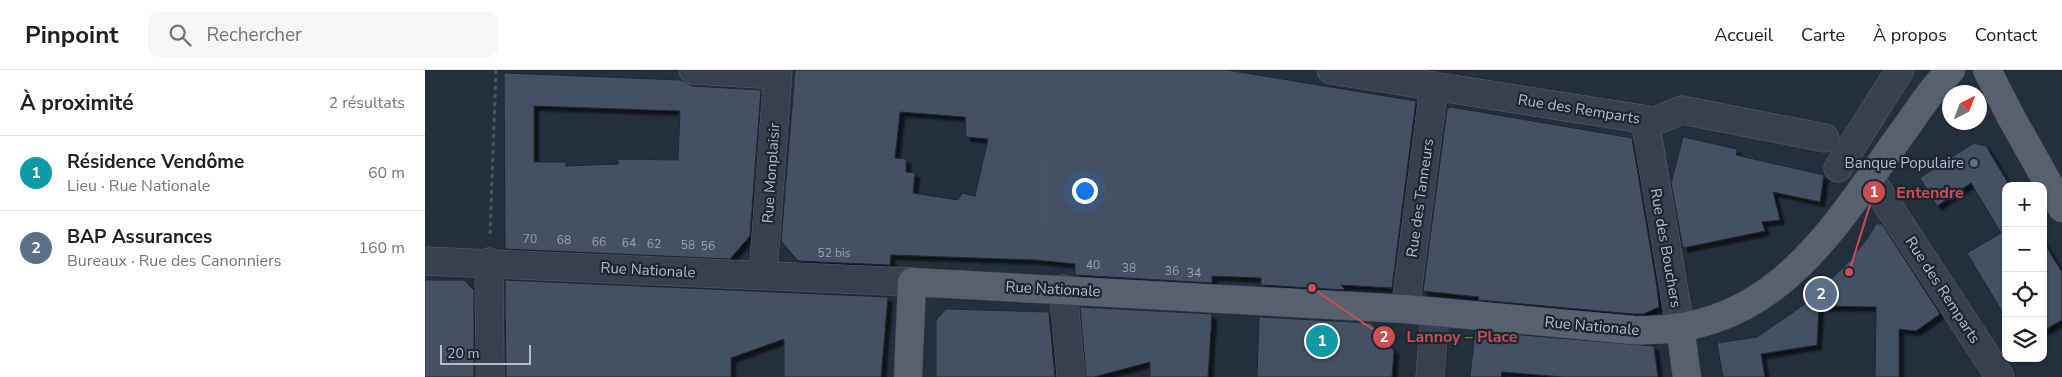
<!DOCTYPE html>
<html lang="fr">
<meta charset="utf-8">
<style>
:root{--surface:#fff;--page:#f6f6f6;--text:#202124;--muted:#757577;--line:#e0e0e0;--accent:#506383}
body{margin:0;font-family:"Nunito Sans",sans-serif;background:var(--page);color:var(--text)}
.controls{position:absolute;right:15px;bottom:15px;display:grid;overflow:hidden;border-radius:10px;box-shadow:0 1px 4px #0004}
.controls button{width:45px;height:45px;display:grid;place-items:center;padding:0;border:0;border-bottom:1px solid var(--line);background:var(--surface);color:var(--text);font:25px sans-serif}
.compass{position:absolute;left:1517px;top:15px;width:45px;height:45px;border-radius:50%;background:var(--surface);box-shadow:0 1px 4px #0004;rotate:42deg}
.scale{position:absolute;left:15px;bottom:12px;width:91px;box-sizing:border-box;padding-left:5px;border:2px solid #b4bcc9;border-top:0;font-size:14px;line-height:18px;white-space:nowrap;color:#b4bcc9;-webkit-text-stroke:4px #1d2633;paint-order:stroke}
.you{position:absolute;left:659px;top:120px;width:18px;height:18px;margin:-12px;border:4px solid #fff;border-radius:50%;background:#1a73e8;box-shadow:0 0 0 8px #1a73e833}
.badge{display:grid;place-items:center;width:32px;height:32px;border-radius:50%;background:var(--accent);color:#fff;font-size:16px;font-weight:700}
.pin{position:absolute;translate:-50% -50%;border:2px solid #fff;box-shadow:0 1px 5px #0006}
.list{margin:0;padding:0;list-style:none}
h2{display:flex;justify-content:space-between;align-items:center;height:65px;margin:0;padding:0 20px;font-size:21px}
h2 small{font-size:16px;font-weight:400;color:var(--muted)}
.list li{display:grid;grid-template-columns:32px 1fr auto;gap:15px;align-items:center;box-sizing:border-box;height:75px;padding:0 20px;border-top:1px solid var(--line)}
.list b{display:block;font-size:19px;white-space:nowrap}
.list p{margin:0;font-size:16px;white-space:nowrap;color:var(--muted)}
.list em{font-size:16px;font-style:normal;color:var(--muted)}
.icon{flex:none;width:28px;height:28px;fill:none;stroke:currentColor;stroke-width:2;stroke-linecap:round;stroke-linejoin:round}
.map{position:relative;flex:none;width:1637px;height:307px;overflow:hidden}
header{display:flex;align-items:center;gap:30px;box-sizing:border-box;height:70px;padding:0 25px;background:var(--surface);border-bottom:1px solid var(--line)}
header strong{font-size:24px}
nav{display:flex;gap:28px;margin-inline-start:auto;font-size:18px}
.search{width:350px;height:45px;background:var(--page);display:flex;align-items:center;gap:12px;box-sizing:border-box;padding:0 18px;border-radius:10px;color:var(--muted);font-size:19px}
main{display:flex}
aside{flex:1;background:var(--surface)}
.map>svg:first-child{display:block}
</style>
<header>
<strong>Pinpoint</strong>
<div class="search"><svg class="icon" aria-label="search" viewBox="0 0 24 24"><circle cx="10" cy="10" r="6"/><path d="M15 15l6 6"/></svg>Rechercher</div>
<nav><a>Accueil</a><a>Carte</a><a>À propos</a><a>Contact</a></nav>
</header>
<main>
<aside>
<h2>À proximité<small>2 résultats</small></h2>
<ul class="list">
<li><span class="badge" style="background:#0f9aa8">1</span><div><b>Résidence Vendôme</b><p>Lieu · Rue Nationale</p></div><em>60 m</em></li>
<li><span class="badge" style="background:#5c6f8a">2</span><div><b>BAP Assurances</b><p>Bureaux · Rue des Canonniers</p></div><em>160 m</em></li>
</ul>
</aside>
<div class="map">
<svg width="1637" height="307" viewBox="0 0 1637 307">
<defs>
<filter id="shadow"><feDropShadow dx="4.5" dy="4.5" stdDeviation="1" flood-color="#0009"/></filter>
</defs>
<rect width="100%" height="100%" fill="#242f3e"/>
<path fill="#455162" stroke="#1f2835" fill-rule="evenodd" filter="url(#shadow)" d="M370,0H802L991,31L967,218L916,215L920,220L836,215V208L787,206V213L650,205V194L611,190L466,185L465,195L373,191L356,171ZM475,42L540,47L541,67L563,69L550,126L537,123L533,130L488,123L490,103L481,102V89L470,88Z
M79,3L256,10L267,16L336,20L325,166L305,189L80,179ZM109,36L255,41L253,90L193,89V94L141,96V92H109Z
M1026,37L1207,68L1232,217L1234,237L1218,244H1208L1053,230L1054,227L998,221L1022,39Z
M1258,67L1312,79L1311,85L1399,105L1395,132L1348,122L1355,150L1337,152L1340,161L1258,178L1246,113Z
M1549,73L1561,76L1585,116H1581V248L1542,183L1576,163L1546,113L1512,136L1495,108Z
M1451,154H1457L1515,244L1491,261L1474,259V307H1450L1451,237L1394,236L1392,275L1336,284L1340,307H1298L1292,273L1332,267L1380,234L1428,188V186L1442,169Z
M1618,171L1637,202V250L1618,261Z
M0,210H39L49,220V307H0Z
M80,210L463,227L456,307H359V269L306,288V307H81Z
M655,237L787,244L783,307H725V292L669,307H661Z
M521,239L624,242L630,307H511V250Z
M834,247L946,253L969,281L967,307H832Z
M1050,261L1229,276L1233,307H1138L1077,302L1076,307H1045Z"/>
<g fill="none" stroke-linecap="round" stroke-linejoin="round">
<defs>
<path id="minor" d="M268,0L352,5
M906,0L1230,51L1257,40L1400,68
M1220,50L1255,257
M1413,98L1475,0
M1445,108L1575,307
M0,191L487,212
M64,192L65,307
M338,205L353,0
M638,219L646,307
M980,239L1009,16
M1005,307L1010,242"/>
<path id="major" d="M1562,0L1586,47L1637,138
M1255,257L1262,307
M483,307L487,212L980,239L1208,260C1348,265 1405,163 1477,63C1493,41 1507,18 1526,0"/>
</defs>
<use href="#minor" stroke="#565f6c" stroke-width="29"/>
<use href="#major" stroke="#414a57" stroke-width="29"/>
<path stroke="#44595c" stroke-width="3" stroke-dasharray="4 4" stroke-linecap="butt" d="M616,153L617,93
M65,164L71,0"/>
<use href="#minor" stroke="#38414e" stroke-width="28"/>
<use href="#major" stroke="#56606e" stroke-width="28"/>
</g>
<circle fill="#5c6f8a" stroke="#1d2633" stroke-width="2" cx="1549" cy="93" r="5"/>
<g text-anchor="middle" dominant-baseline="central" stroke-width="4.5" stroke-linejoin="round" paint-order="stroke">
<g font-size="12" fill="#98a1af">
<text x="105" y="169">70</text>
<text x="139" y="170">68</text>
<text x="174" y="172">66</text>
<text x="204" y="173">64</text>
<text x="229" y="174">62</text>
<text x="263" y="175">58</text>
<text x="283" y="176">56</text>
<text x="409" y="183">52 bis</text>
<text x="668" y="195">40</text>
<text x="704" y="198">38</text>
<text x="747" y="201">36</text>
<text x="769" y="203">34</text>
</g>
<g font-size="15" fill="#b4bcc9" stroke="#1d2633">
<text transform="translate(1154 39) rotate(9)">Rue des Remparts</text>
<text transform="translate(346 103) rotate(-86)">Rue Monplaisir</text>
<text transform="translate(995 128) rotate(-82)">Rue des Tanneurs</text>
<text transform="translate(1241 178) rotate(80)">Rue des Bouchers</text>
<text transform="translate(223 200) rotate(3)">Rue Nationale</text>
<text transform="translate(628 219) rotate(3)">Rue Nationale</text>
<text transform="translate(1518 220) rotate(57)">Rue des Remparts</text>
<text transform="translate(1167 256) rotate(5)">Rue Nationale</text>
</g>
<g font-size="15" fill="#b4bcc9" stroke="#1d2633" text-anchor="end">
<text x="1539" y="93">Banque Populaire</text>
</g>
</g>
<path fill="none" stroke="#ce4d50" stroke-width="2" d="M1424 202L1449 122M887 218L959 267"/>
<g fill="#ce4d50" stroke="#1d2633" stroke-width="2">
<circle cx="1424" cy="202" r="5"/>
<circle cx="887" cy="218" r="5"/>
<circle cx="1449" cy="122" r="12"/>
<circle cx="959" cy="267" r="12"/>
</g>
<g font-size="15" text-anchor="middle" font-weight="bold" fill="#fff">
<text x="1449" y="127">1</text>
<text x="959" y="272">2</text>
</g>
<g font-size="16" text-anchor="middle" font-weight="bold" fill="#ce4d50" stroke="#1d2633" stroke-width="4.5" stroke-linejoin="round" paint-order="stroke">
<text x="1505" y="128">Entendre</text>
<text x="1037" y="272">Lannoy – Place</text>
</g>
</svg>
<div class="controls">
<button>+</button>
<button>−</button>
<button><svg class="icon" aria-label="locate" viewBox="0 0 24 24"><circle cx="12" cy="12" r="6"/><path d="M12 2v4M12 18v4M2 12h4M18 12h4"/></svg></button>
<button><svg class="icon" aria-label="layers" viewBox="0 0 24 24"><path d="M12 4l9 5-9 5-9-5zM3 14l9 5 9-5"/></svg></button>
</div>
<svg class="compass" viewBox="-18 -18 36 36"><path d="M0-13l5 13h-10z" fill="#e53935"/><path d="M0 13l5-13h-10z" fill="#757577"/></svg>
<div class="scale">20 m</div>
<div class="you"></div>
<div class="pin badge" style="left:897px;top:271px;background:#0f9aa8">1</div>
<div class="pin badge" style="left:1396px;top:224px;background:#5c6f8a">2</div>
</div>
</main>
